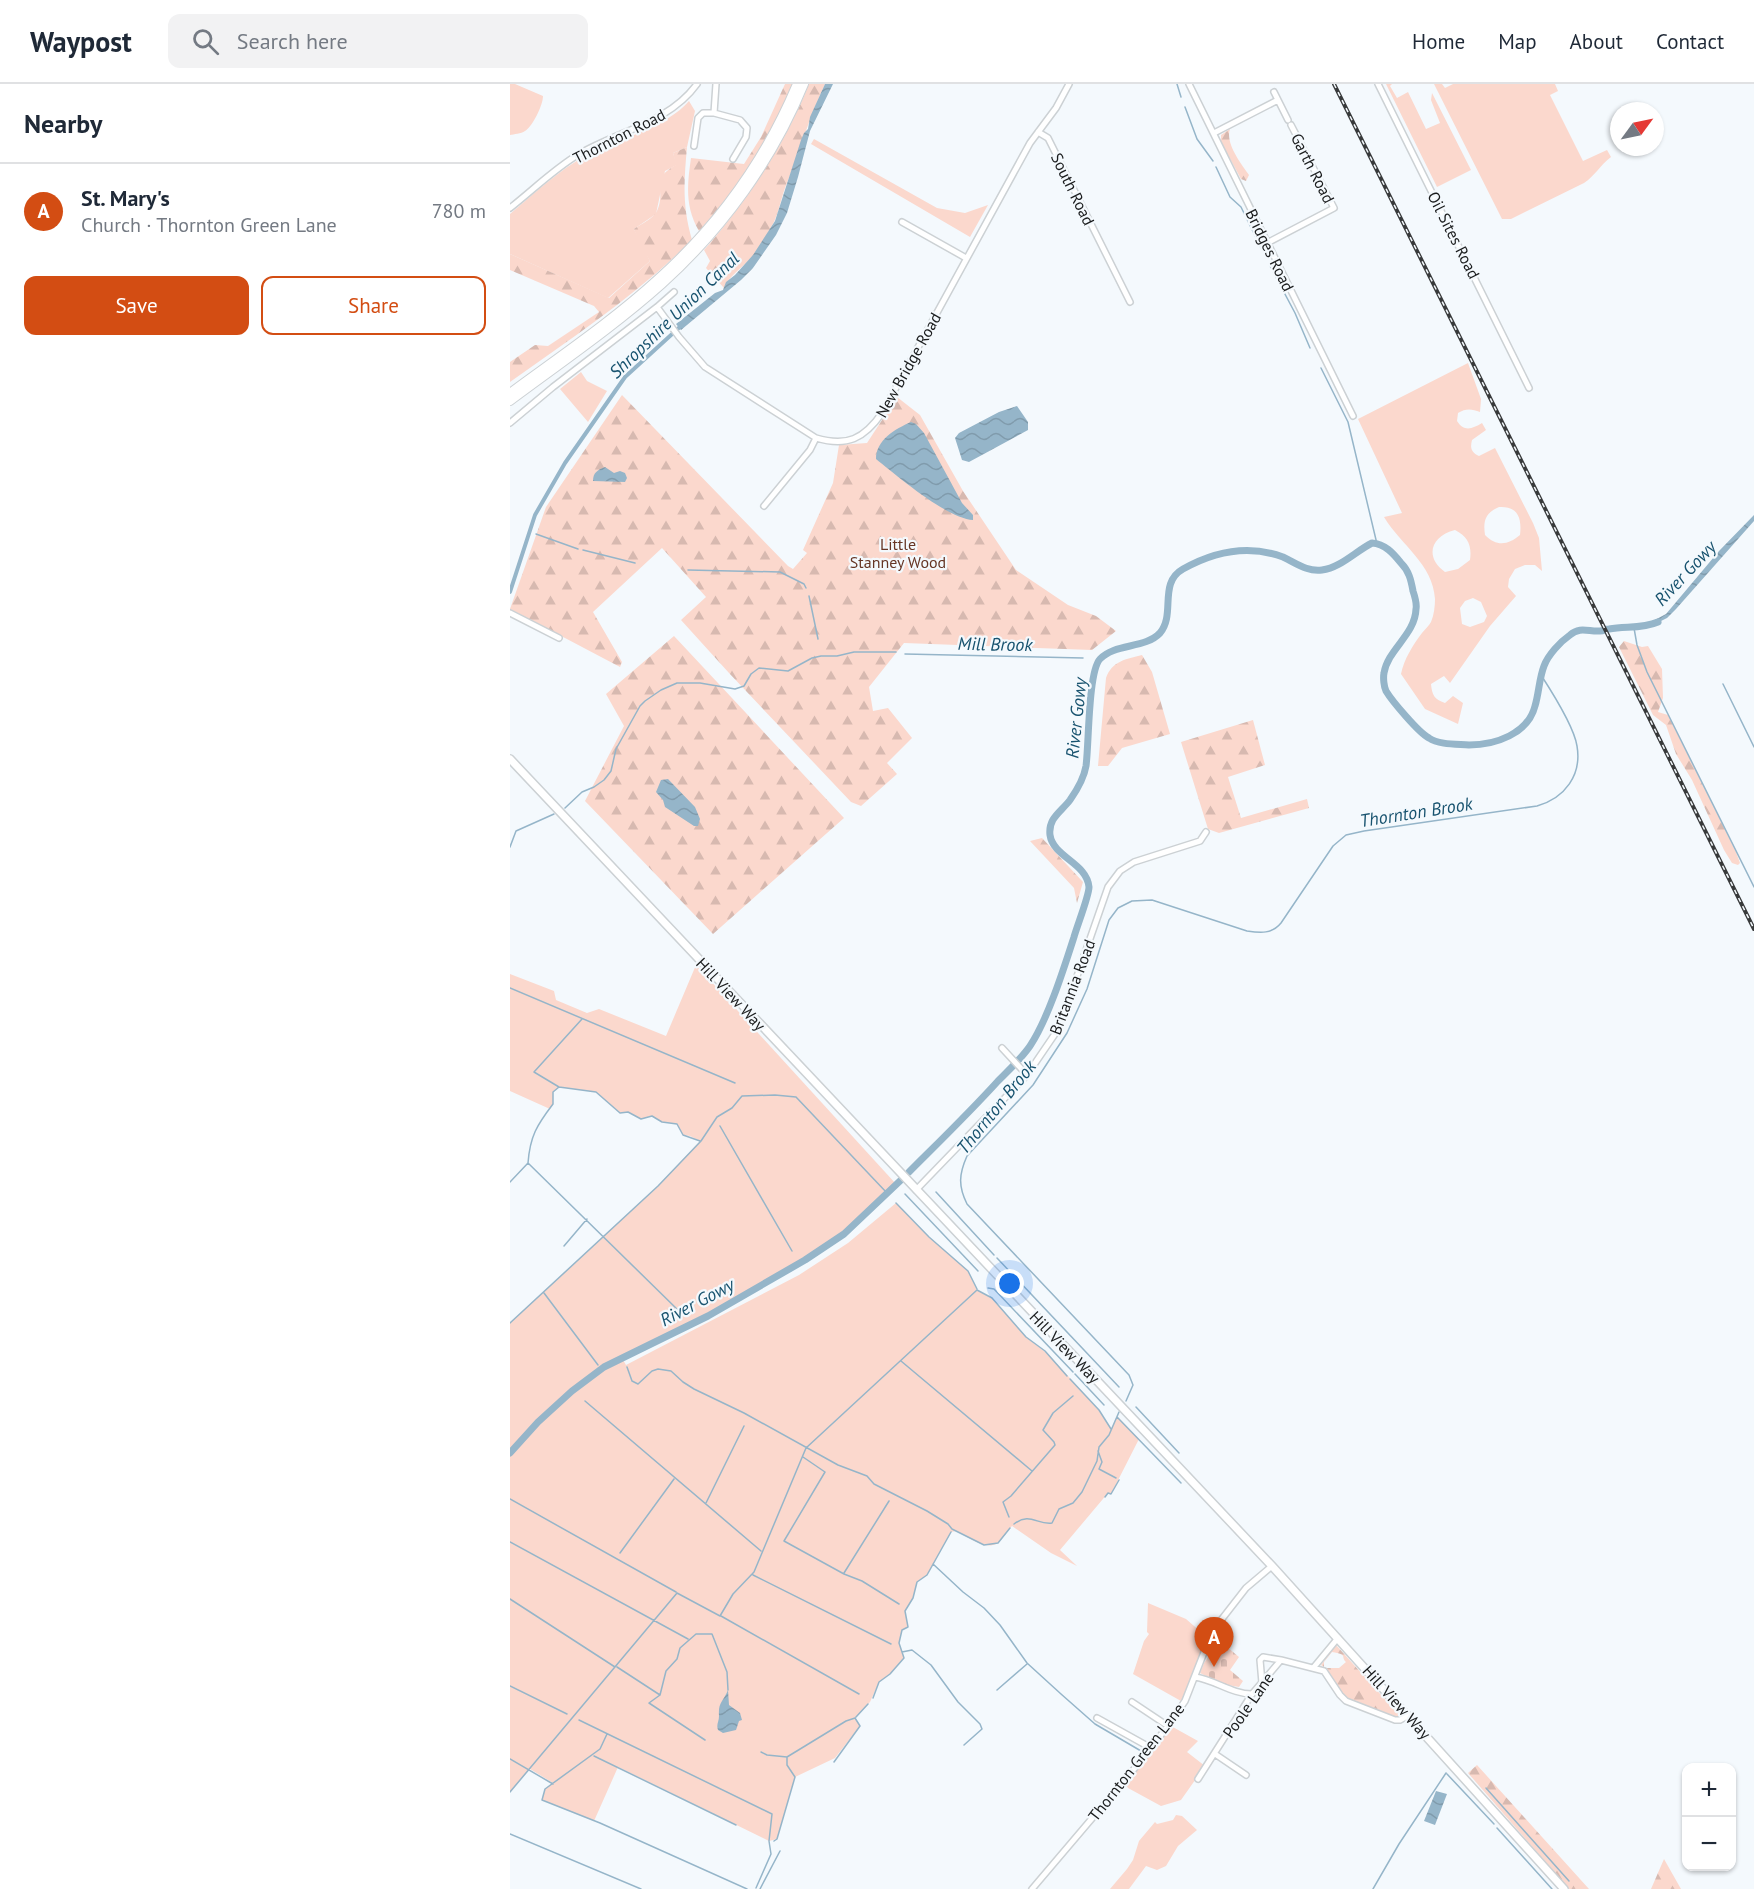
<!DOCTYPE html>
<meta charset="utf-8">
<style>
:root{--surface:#fff;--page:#f2f2f3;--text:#1f2937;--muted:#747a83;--line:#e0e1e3;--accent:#d34d13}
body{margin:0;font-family:"PT Sans",sans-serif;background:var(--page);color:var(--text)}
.controls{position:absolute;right:18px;bottom:18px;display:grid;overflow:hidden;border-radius:12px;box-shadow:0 2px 4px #0004}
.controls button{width:54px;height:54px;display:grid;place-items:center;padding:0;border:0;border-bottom:2px solid var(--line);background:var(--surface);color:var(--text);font:30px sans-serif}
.compass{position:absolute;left:1100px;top:18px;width:54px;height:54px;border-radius:50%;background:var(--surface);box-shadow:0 2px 4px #0004;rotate:57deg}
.you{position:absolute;left:500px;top:1200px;width:21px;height:21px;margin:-15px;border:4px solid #fff;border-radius:50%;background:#1a73e8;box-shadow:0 0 0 9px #1a73e833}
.badge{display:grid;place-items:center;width:39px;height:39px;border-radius:50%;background:var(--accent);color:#fff;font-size:20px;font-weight:700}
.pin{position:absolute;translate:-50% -50px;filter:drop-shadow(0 2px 3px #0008)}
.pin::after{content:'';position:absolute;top:32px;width:21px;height:18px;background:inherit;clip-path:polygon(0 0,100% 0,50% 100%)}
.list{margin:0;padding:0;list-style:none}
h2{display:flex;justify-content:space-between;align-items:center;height:78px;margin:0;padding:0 24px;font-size:26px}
h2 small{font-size:20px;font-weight:400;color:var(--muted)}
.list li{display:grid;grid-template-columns:39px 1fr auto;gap:18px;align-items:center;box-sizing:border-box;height:96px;padding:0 24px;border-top:2px solid var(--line)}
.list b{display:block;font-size:22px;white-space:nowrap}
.list p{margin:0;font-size:20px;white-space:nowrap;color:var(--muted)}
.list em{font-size:20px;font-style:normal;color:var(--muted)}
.actions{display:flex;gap:12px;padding:18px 24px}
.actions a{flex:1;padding:14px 0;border:2px solid var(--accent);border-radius:12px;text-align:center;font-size:21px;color:var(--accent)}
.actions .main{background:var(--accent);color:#fff}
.icon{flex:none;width:33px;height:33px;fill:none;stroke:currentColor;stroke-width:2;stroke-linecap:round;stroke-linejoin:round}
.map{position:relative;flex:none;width:1244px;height:1805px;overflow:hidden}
header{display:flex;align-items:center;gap:36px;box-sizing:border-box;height:84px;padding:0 30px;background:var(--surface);border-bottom:2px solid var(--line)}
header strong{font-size:28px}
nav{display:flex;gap:33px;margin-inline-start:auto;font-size:21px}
.search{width:420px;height:54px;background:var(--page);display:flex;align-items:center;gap:15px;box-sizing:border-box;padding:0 21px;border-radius:12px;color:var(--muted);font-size:22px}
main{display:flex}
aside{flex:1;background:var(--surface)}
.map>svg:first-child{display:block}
</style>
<header>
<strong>Waypost</strong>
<div class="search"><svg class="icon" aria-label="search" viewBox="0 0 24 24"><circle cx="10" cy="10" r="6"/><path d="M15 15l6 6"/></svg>Search here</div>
<nav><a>Home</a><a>Map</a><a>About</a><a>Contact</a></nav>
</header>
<main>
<aside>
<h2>Nearby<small></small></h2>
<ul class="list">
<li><span class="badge">A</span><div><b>St. Mary's</b><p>Church · Thornton Green Lane</p></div><em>780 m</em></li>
</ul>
<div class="actions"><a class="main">Save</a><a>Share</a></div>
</aside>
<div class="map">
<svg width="1244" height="1805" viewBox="0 0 1244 1805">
<defs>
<pattern id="forest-firs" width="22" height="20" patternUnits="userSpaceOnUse" patternTransform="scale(1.5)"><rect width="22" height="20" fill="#fbd8cd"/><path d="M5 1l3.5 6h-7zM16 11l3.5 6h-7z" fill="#d7b9b0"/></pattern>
<pattern id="cemetery-stones" width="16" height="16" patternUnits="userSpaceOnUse" patternTransform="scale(1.5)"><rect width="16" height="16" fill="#fbd8cd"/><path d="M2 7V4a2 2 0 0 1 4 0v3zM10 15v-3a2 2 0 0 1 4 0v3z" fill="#d7b9b0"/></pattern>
<pattern id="water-waves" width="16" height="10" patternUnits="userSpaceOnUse" patternTransform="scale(1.5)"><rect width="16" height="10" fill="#95b5c9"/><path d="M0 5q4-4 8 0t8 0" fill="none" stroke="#809bac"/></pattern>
</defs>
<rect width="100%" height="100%" fill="#f4f9fd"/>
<path fill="#fbd8cd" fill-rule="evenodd" d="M0,0H5L33,12C33,21 23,42 15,47C11,50 4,50 0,51Z
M876,0H882L880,2L887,14L898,8L916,45L930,39L921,16L922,9L961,86L927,103Z
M924,0H932L935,4L943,0H1045L1048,7L1040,11L1073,77L1097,66L1101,73C1090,81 1085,92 1074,99L1001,135H992Z
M179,17L185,27L177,63L163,69L167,81L155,87L146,130L124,145L140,177L98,214L0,170V130C25,109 49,86 77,71C107,56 158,42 179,17Z
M304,55L427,124L455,129L478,121L460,153L301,60Z
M958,279L971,315L970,328C962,325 956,324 948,329L947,337C954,348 962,345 972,339L976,346L962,356C960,364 961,368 969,372L985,364L1023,439L1029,454L1032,487L1025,481H1015L1005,485L999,495L998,503L1006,512L980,542L940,599L934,592L921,600C922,611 924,615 935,619L943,612L953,619L948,640L915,625L891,590C894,575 903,561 912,549C915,545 919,542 921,538C924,531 925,522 925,515C923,480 891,461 874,433L892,429L848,335ZM989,423C1008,422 1012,434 1010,451C998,461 987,463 975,451C973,437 975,429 989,423ZM945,446C958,453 962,461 960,476L948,485L935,488C914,473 921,452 945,446ZM963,514L971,518L977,532L974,538L960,543L952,540L950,524L955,517Z
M71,288L77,297L97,307L78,338L50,305Z
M186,881L386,1100L334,1150L295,1176L198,1232L112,1274L116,1281L289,1191L338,1159L386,1119L419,1153L458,1187L467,1206L482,1214L516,1253L539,1271L589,1326L601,1345L607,1332L629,1355L601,1410L598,1409L550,1466L567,1482L541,1469L502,1442C497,1447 492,1457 486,1460C474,1466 457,1452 446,1447L441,1448L417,1491L407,1498L403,1514L395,1527L398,1543L392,1546L389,1559L394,1574L380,1590L369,1598L360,1618L345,1634L350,1642L325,1674L285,1693L267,1755L259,1757L108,1683L84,1737L32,1716L35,1705L43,1699L20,1685L0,1708V1239L148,1102L190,1057L180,1052L173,1051L167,1040L152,1038L142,1032L131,1035L118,1028L110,1029L86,1008L49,1003L43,1008V1020L40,1025L0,1007V890L44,907L46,916L77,929L89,925L156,952Z
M638,1519L676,1535L691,1548L697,1550L679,1601L671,1617L623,1590L634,1557L639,1550L637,1548Z
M661,1642L688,1657L677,1668L695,1682L671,1716L651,1722L618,1704L615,1699Z
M666,1731L672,1732L687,1746L668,1762L656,1782L647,1786L636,1782L619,1805H600L617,1785L623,1776L629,1757L645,1738L647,1740L663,1736Z"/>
<path fill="url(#forest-firs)" d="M275,0H283C260,52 228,105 189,147C175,123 177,101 181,74L234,80L251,53Z
M299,0H315C299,34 289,69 275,104C271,115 269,127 264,138C257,151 250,163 241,174C233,183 218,193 214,204L196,184L200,177L194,166C237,117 275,61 299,0Z
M720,45C715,59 731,80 739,91L736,97L731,95L711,58V51Z
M177,63C174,97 172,122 182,156C127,211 63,253 0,298V278L25,261L38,262L89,228L84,222L0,186V170L99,214L140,177L130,161L124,145C131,140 144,134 147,127C157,105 138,96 166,81L163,69Z
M112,311L278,482L283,485L297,469L293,466L323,399L329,361L357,359L387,313L410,331L453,407L506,486L558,521L586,532L606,547L582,566L394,559L359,603L363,627L378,624L402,654L377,679L387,690L351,722L341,718L219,589L171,536L196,513L152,464L83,528L112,578L110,583L0,525L36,423Z
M164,552L334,734L203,850L75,717L114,642L96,610Z
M1114,557L1132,563L1138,562L1152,585L1153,614L1148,628L1158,631L1226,768L1230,779L1228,781L1222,779L1214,766L1182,696L1166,670L1156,641L1143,631L1109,563Z
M632,571L642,588L660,650L612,664L598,682H588L596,594C602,577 616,575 632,571Z
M743,636L755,681L718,693L731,734L797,715L799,724L709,749L698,745L671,658Z
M532,754L573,798L567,819L564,804L520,757Z
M826,1561L891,1633L890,1634L884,1635C856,1623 826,1617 817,1584H829L836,1578C830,1572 839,1571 822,1568L814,1578V1583L811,1581Z
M967,1681L1079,1805H1059L958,1689Z
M1154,1775L1171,1805H1141Z"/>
<path fill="url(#cemetery-stones)" d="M706,1562L717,1563L729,1573L720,1586L733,1597L729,1603L712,1600L690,1589L694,1579Z"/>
<path fill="url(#water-waves)" d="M315,0H323L300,47L288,93L277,129L266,151L243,184L231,196L171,246L166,240L205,209L213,206L216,198L225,191L243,171L265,137L291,56L294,49L298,45L300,33Z
M507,322L518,338V346L459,378L452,376L445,354L449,349L489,328Z
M401,338L406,340L414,349L452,419L463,431V436C438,435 387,392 366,375C366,356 385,345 401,338Z
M95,383L104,389L110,387L115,389L117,394L115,398L83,397C83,389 87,386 95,383Z
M1244,431V437L1166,525L1157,534L1141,542L1139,539L1156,530L1209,467Z
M158,695L185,723L190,735L188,742H184L155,723L153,716L146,708L151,696Z
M218,1606L219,1621L230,1629L232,1636L229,1637L226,1646L213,1649L208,1646C206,1640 209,1638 209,1632C208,1618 213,1618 218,1606Z
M926,1707L937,1710L925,1741L914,1737Z"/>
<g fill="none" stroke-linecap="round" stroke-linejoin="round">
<path stroke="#95b5c9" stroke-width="1.5" d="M667,0L671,13
M675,23L687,55L703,77
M706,83L720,113L731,123L752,166
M759,180L785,229L800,264
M811,284L838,338L867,460
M26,450L68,465
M73,466L125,479
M178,486L270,488L294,500L296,504
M299,512L308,555
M1124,544L1127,561L1137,588L1244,803
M395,570L573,574
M1213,600L1244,663
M55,724L72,708L84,703L94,696L101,687L106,665L130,622L135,617L151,606L167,599H190L225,605L234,602L241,590L249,584L278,587L302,574L311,572H327L344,568H386
M0,763L6,747L44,730
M0,904L225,999
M72,935L24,988L49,1003L86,1008L110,1029L118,1028L131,1035L142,1032L152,1038L167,1040L173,1051L190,1057
M49,1003L43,1008V1020C27,1041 20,1052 18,1079L171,1229
M210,1042L282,1167
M0,1098L18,1079
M426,1108L484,1171
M395,1110L468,1187
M386,1119L419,1153L458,1187L467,1205
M54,1162L77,1135
M487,1174L609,1303
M478,1204L484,1205L563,1288
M34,1209L88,1281
M0,1239L148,1102L191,1057L207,1033L222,1024L232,1012L265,1011L286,1013L377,1109
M391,1277L522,1387
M117,1283L122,1297L128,1300L142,1287L148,1285L161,1287L173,1298L184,1305L234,1329L328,1381L357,1392L364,1400L417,1427L438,1440L442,1445L474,1461L488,1459L500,1444
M565,1290L594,1321
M560,1295L589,1326L601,1345
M75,1317L251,1467
M616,1317L623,1301L619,1291L457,1120C448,1102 449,1090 457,1072L523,1001L557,949L577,905L599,836L608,824L622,817L642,816L737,847C751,849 762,850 771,839L823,762L836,751L854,747L1027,722C1055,714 1072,691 1067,662C1064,642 1042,608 1031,591
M626,1323L669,1369
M607,1333L671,1399
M588,1367L592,1378L589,1385L606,1394
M293,1373L315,1388L274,1457L334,1490L352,1497L389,1520
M595,1413L598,1409L601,1410L609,1396
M0,1415L166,1508
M196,1419L234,1342
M499,1433L493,1418L501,1412L545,1361L544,1358L533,1346L543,1329L563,1312
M504,1440C520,1428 527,1441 542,1439L549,1425L563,1419L572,1408L587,1377L589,1363L599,1351L609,1328
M0,1458L178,1555
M110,1469L164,1395
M423,1480L453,1508L474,1524L490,1541L517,1579L551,1610L585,1640L631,1667
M334,1489L379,1417
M243,1491L381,1560
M0,1515L105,1583
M211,1532L349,1610
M392,1568L402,1566L421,1581L448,1618L470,1640L472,1645L454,1661
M107,1583L150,1611L139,1619L195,1656
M0,1602L57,1630
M487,1606L517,1580
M150,1611L156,1587L167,1575L170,1564L186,1550H202L217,1588L218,1606
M363,1614L369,1598L380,1590L394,1574L389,1559L392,1546L398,1543L395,1527L403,1514L407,1498L417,1491L441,1448
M346,1633L358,1620
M69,1636L262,1730L259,1757L261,1770L246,1804
M97,1650L90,1665L35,1705L32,1716L90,1739L237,1805
M251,1668L257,1671L277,1673
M84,1672L226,1741
M0,1675L43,1700
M937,1690L984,1740
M976,1704L1059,1797
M0,1708L167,1509L210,1532L223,1510L244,1488L296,1364L467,1206L482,1214L516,1253L535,1267L557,1292
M987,1744L1042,1805
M0,1750L131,1805
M264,1757L267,1755L285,1693L277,1681V1673L336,1637L345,1634L350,1642L324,1678
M250,1805L270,1767
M863,1805L889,1760L936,1689"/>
<path stroke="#95b5c9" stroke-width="4" d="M0,508L25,431L55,379L115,293L172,241"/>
<path stroke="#95b5c9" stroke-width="7" d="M399,1088C429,1058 459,1029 488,997C499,986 511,975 520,962C538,935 554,884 564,853C567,842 579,812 579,803C577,779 543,773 540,751C538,734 551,728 560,716C567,706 574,694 576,682C579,661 578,588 590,575C605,559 635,565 650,549C666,530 648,499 673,485C705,467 738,460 773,473C786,479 797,488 812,486C830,484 846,467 862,459C875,460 883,469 891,479C899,487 901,496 903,507C905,513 907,520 906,525C905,551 878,565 874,589C873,594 874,603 876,607C882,617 909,649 919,654C929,661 947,660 959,661C985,661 1018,650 1025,622C1029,609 1029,595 1034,582C1038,571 1050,558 1060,551C1070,542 1079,548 1090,547C1095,547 1094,545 1099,545C1116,542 1132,545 1148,538
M0,1369L28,1338L62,1307L94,1283L198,1232L295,1176L334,1150L391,1096"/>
<defs>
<path id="minor" d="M206,0L204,29L230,36L237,44L236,53L223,75
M679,0L843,332
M868,0L1019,304
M764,8L778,36
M528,48L538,54L620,218
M704,49L768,16
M184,62L188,34L193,29H204
M0,124C23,106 44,85 69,70C108,47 159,39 187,0
M392,138L456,174
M757,159L824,124L781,41
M147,223L169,253L195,283L306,354C337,363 354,355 372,329L520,59L546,24L559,0
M0,339L43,303L147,223L164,208
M254,422L300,366L306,354
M0,529L49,554
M492,964L517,991
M406,1106L517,991L549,944L598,803L610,787L624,778L690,757L696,748
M804,1583L828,1554
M685,1593C705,1596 722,1610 742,1610
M752,1599L750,1576L753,1573L771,1576
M622,1618L658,1642
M587,1634L641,1664
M705,1670L736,1691
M688,1695L742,1610L771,1576L814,1587L830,1611L836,1617L885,1636H890L899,1631
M522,1805L624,1685L658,1642L675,1617L700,1553L708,1540L736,1504L762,1482"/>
<path id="major" d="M0,675L762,1482L1054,1805"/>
<path id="highway" d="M0,309C50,272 102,237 148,195C208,141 256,74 287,0
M0,317C51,279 105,242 152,200C213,145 263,76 294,0"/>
</defs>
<use href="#minor" stroke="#ccd1d4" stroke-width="8"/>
<use href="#major" stroke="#ccd1d4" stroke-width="10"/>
<use href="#highway" stroke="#ccd1d4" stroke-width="10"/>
<use href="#minor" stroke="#fff" stroke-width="5"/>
<use href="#major" stroke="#fff" stroke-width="7"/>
<use href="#highway" stroke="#fff" stroke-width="8"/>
<defs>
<path id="rail" d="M824,0L1244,845"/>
</defs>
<use href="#rail" stroke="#383a3b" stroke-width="4"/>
<use href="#rail" stroke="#f4f9fd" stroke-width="1.5" stroke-dasharray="4.5" stroke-linecap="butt"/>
</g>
<g text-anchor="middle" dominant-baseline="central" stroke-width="4.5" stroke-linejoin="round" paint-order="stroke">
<g font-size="16" fill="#1a1c1d" stroke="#f4f9fd">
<text transform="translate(109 52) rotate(-27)">Thornton Road</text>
<text transform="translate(803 84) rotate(63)">Garth Road</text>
<text transform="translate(563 105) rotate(64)">South Road</text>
<text transform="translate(944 151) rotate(63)">Oil Sites Road</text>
<text transform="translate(760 166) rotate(64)">Bridges Road</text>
<text transform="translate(398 281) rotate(-61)">New Bridge Road</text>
<text transform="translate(562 903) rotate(-69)">Britannia Road</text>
<text transform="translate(221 910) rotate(47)">Hill View Way</text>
<text transform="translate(555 1263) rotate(46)">Hill View Way</text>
<text transform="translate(887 1618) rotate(48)">Hill View Way</text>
<text transform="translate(738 1621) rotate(-55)">Poole Lane</text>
<text transform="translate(626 1678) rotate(-52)">Thornton Green Lane</text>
</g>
<g font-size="16" fill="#663524" stroke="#f4f9fd">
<text x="388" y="460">Little<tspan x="388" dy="18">Stanney Wood</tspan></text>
</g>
<g font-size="18" font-style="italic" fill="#18536f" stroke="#f4f9fd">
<text transform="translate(164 231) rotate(-44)">Shropshire Union Canal</text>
<text transform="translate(1175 489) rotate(-47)">River Gowy</text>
<text transform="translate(485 560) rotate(1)">Mill Brook</text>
<text transform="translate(566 634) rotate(-84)">River Gowy</text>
<text transform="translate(906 728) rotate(-9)">Thornton Brook</text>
<text transform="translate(486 1023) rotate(-51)">Thornton Brook</text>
<text transform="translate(187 1218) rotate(-28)">River Gowy</text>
</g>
</g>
</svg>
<div class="controls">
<button>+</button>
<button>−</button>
</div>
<svg class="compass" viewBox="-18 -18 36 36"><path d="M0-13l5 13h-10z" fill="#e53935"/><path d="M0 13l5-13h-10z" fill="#747a83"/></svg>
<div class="you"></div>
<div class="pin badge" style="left:704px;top:1583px">A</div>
</div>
</main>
